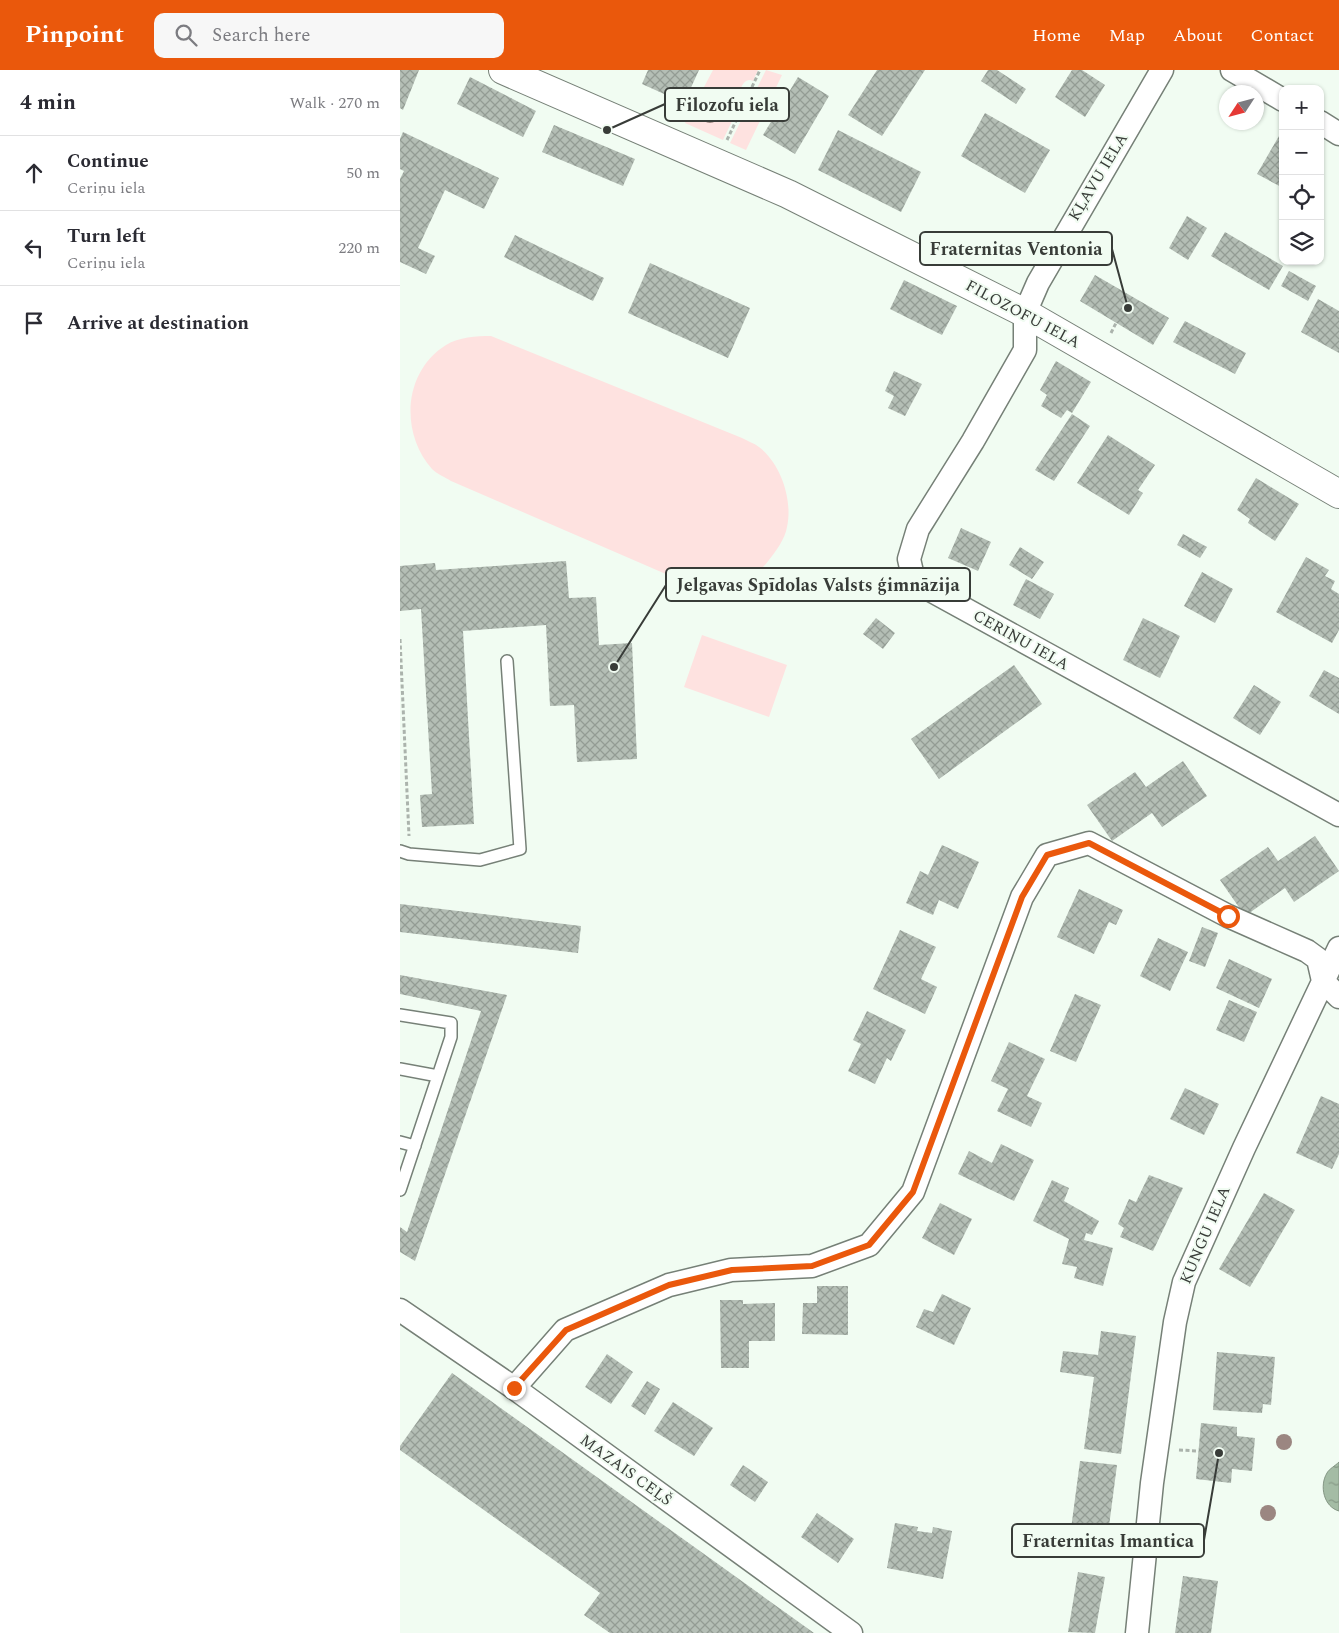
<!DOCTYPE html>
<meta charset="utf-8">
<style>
:root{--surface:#fff;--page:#f7f7f7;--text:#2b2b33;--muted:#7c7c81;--line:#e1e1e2;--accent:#ea580c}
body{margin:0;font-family:Spectral,serif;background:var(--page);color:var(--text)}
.controls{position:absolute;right:15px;top:15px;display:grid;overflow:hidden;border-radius:10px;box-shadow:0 1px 4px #0004}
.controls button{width:45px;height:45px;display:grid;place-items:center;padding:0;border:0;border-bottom:1px solid var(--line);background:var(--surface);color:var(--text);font:25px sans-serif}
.compass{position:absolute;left:819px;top:15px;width:45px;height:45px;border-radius:50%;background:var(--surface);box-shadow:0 1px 4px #0004;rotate:234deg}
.stop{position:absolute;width:15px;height:15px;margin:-11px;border:4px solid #ea580c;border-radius:50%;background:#fff}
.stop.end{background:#ea580c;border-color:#fff;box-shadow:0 1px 5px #0008}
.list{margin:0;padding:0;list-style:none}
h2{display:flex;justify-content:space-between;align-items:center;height:65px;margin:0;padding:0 20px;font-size:21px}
h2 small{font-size:16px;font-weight:400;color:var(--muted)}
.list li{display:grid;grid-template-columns:32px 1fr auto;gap:15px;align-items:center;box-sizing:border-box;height:75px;padding:0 20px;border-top:1px solid var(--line)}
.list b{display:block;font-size:19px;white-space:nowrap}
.list p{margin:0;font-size:16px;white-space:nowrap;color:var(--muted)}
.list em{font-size:16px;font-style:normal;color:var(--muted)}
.icon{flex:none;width:28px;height:28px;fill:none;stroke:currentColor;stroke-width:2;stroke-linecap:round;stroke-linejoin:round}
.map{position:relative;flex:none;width:939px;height:1563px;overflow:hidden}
header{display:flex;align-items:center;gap:30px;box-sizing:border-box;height:70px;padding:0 25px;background:var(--accent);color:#fff}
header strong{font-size:24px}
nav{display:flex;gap:28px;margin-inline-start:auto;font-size:18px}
.search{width:350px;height:45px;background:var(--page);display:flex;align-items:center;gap:12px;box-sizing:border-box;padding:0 18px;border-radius:10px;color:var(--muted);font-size:19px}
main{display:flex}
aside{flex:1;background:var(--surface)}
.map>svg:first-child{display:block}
</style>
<header>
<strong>Pinpoint</strong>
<div class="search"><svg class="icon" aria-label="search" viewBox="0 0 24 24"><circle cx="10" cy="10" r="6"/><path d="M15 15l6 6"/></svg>Search here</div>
<nav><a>Home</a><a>Map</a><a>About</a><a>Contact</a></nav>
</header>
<main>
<aside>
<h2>4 min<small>Walk · 270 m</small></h2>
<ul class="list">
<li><svg class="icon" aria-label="ahead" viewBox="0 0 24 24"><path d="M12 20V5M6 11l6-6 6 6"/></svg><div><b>Continue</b><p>Ceriņu iela</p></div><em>50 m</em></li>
<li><svg class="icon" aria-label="left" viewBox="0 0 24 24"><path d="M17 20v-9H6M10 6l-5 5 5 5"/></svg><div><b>Turn left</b><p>Ceriņu iela</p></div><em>220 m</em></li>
<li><svg class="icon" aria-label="arrive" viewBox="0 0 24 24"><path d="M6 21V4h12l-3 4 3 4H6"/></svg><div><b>Arrive at destination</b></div></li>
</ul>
</aside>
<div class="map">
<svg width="939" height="1563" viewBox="0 0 939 1563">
<defs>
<pattern id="water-ripples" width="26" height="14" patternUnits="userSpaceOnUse" patternTransform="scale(1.25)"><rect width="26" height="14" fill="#a4bca5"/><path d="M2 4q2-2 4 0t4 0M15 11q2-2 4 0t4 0" fill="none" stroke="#879a87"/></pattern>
<pattern id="building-cross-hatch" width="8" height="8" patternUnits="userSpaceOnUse" patternTransform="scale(1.25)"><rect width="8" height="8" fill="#b4beb5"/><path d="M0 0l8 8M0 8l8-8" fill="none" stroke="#939c94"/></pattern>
</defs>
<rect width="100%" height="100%" fill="#f1fcf2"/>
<path fill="#fee2e0" d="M313,0H358L353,11C347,8 343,13 341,18L344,26L323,70L285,53Z
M366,0L382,5L346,80L330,73Z
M91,266L342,368C347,371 354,373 359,377C381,394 393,430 387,457C385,469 376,481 369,490C357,506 340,516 320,517C308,518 294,514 282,511L51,411C45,407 37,404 32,399C0,363 3,302 46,275C59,267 76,266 91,266Z
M302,565L387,595L369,647L284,617Z"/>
<path fill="url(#water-ripples)" stroke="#849684" d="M939,1392V1441C924,1437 919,1416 927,1403C929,1399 935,1396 939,1392Z"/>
<path fill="url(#building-cross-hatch)" d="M0,0H19L3,40L0,38Z
M248,0H299L284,33L242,14Z
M477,0H525L482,66L448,45Z
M588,0H597L626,19L616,34L581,11Z
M672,0H682L705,15L685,47L655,27Z
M70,7L136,41L123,67L57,34Z
M398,7L429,26L395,84L363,65Z
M585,43L650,80L625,123L561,86Z
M154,55L235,89L223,116L142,82Z
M438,60L521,102L501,142L418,100Z
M3,62L99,108L84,139L45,120L18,178L35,186L26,204L0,192V109L4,101L0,99V69Z
M879,66L883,69V118L857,104Z
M787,146L807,158L788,190L769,178Z
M825,162L883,196L869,220L811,186Z
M115,165L204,208L193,231L104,187Z
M250,193L350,238L328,288L228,243Z
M889,201L916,216L908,231L881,216Z
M695,205L769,248L753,275L680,231Z
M504,210L557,236L542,265L490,239Z
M918,229L939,241V283L901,262Z
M785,251L846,283L835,304L773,272Z
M656,291L691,312L672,343L667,340L661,348L641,336L647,325L640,320Z
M494,301L522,314L505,346L488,338L494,326L485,321Z
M672,344L690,356L654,411L635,400Z
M708,365L755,395L738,420L743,423L729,445L677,413Z
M856,408L899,434L875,471L848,453L850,449L837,440Z
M561,458L591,472L578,501L548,488Z
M783,464L807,477L800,488L777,475Z
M620,477L644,492L632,509L609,495Z
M906,487L929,500L925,506L935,511L931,519L939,524V560L932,573L876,542Z
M166,491L169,528L196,527L199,575L232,573L237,689L177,692L174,635L150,636L146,555L63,561L74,754L22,757L20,725L32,724L21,539L0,541V496L35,493L36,500Z
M802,502L833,519L815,553L784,536Z
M626,509L654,524L640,549L613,535Z
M476,548L495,563L483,579L463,564Z
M743,548L780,566L760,608L723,590Z
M614,595L642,634L539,709L511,669Z
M924,600L939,608V644L909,626Z
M854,615L881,632L860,665L833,648Z
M783,691L807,726L762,757L752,743L712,771L687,735L735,702L746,717Z
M915,766L939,801L894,832L885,818L845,846L820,810L868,777L878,791Z
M542,775L579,792L558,839L539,830L533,845L506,833L520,801L528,805Z
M679,819L723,840L716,855L709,852L694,884L657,867Z
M0,834L181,856L178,883L0,862Z
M802,857L818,863L805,897L789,891Z
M500,860L536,877L521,909L537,917L525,944L473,919Z
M758,868L788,882L770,921L740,906Z
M829,889L872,909L859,938L816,918Z
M0,905L107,925L15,1191L0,1182V1157L7,1162L81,941L0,924Z
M675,924L701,935L676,992L650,981Z
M829,930L857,942L844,972L816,960Z
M467,941L506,960L491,991L487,988L475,1014L448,1001L461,974L453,970Z
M609,972L645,989L627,1026L642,1033L631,1057L597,1041L608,1019L591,1011Z
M785,1018L819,1034L804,1065L770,1049Z
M921,1026L939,1034V1084L932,1099L896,1083Z
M601,1074L634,1090L614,1131L558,1104L569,1081L592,1093Z
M749,1105L783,1118L753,1181L720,1167L724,1158L718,1154L729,1129L736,1132Z
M652,1110L669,1118L664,1131L699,1151L692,1165L686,1163L684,1170L713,1178L703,1216L674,1208L677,1197L662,1194L669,1169L633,1151Z
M864,1123L895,1140L850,1217L819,1199Z
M540,1133L572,1149L554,1185L522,1168Z
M417,1216H448V1265L402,1264L403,1233H417Z
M542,1224L571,1238L554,1275L516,1257L524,1239L533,1242Z
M320,1230H343V1234L375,1233V1271H349V1298H321Z
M701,1261L736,1266L721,1384L684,1379L694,1307L660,1302L663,1281L698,1285Z
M817,1282L875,1287L871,1335L863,1334L862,1343L813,1340Z
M207,1284L233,1302L211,1334L185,1317Z
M52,1303L414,1563H210L184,1545L200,1523L0,1380V1376Z
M247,1311L260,1319L245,1345L231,1336Z
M273,1332L313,1358L294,1386L254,1361Z
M801,1353L837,1357V1366L855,1368L852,1401L832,1399L831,1413L796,1409Z
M680,1391L717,1395L708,1464L671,1459Z
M343,1395L368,1412L355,1432L330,1415Z
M417,1443L454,1469L438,1493L401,1467Z
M495,1453L518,1457L517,1461L532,1463L533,1457L552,1461L543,1509L487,1498Z
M678,1502L705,1507L695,1563L668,1562Z
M783,1506L818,1511L811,1563H775Z"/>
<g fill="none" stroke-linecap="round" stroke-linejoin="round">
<defs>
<path id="service" d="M0,781L9,784L80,790L120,779L107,591
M0,945L51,953V967L0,1120
M0,999L38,1006
M0,1072L15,1076"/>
<path id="minor" d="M762,0L638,213L625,243V280L573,371L518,459L509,489L514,511L939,745
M832,0L883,30
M920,52L939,64
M0,1240L114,1318L451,1563
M114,1318L165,1260L269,1215L331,1200L412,1196L469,1175L513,1122L622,827L647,785L689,773L828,846L907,881L918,889L923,911L939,927
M737,1563L752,1413L775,1252L784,1212L844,1078L939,878"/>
<path id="tertiary" d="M103,0L388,124L625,243L939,424"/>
</defs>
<use href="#service" stroke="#768077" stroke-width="14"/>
<use href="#minor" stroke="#768077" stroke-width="25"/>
<use href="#tertiary" stroke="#768077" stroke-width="30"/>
<path stroke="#abb3ac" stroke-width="3" stroke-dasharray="4 2.5" stroke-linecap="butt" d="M327,70L360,0
M711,263L716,253
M0,569L9,766
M779,1380L798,1381"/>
<use href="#service" stroke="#fff" stroke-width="11"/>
<use href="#minor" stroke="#fff" stroke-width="22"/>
<use href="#tertiary" stroke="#fff" stroke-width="28"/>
</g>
<g fill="#9b8681">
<circle cx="310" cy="45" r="8"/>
<circle cx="884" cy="1372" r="8"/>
<circle cx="868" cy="1443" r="8"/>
</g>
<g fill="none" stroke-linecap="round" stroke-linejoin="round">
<path stroke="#ea580c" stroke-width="6" d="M114,1318L166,1260L269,1215L332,1200L412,1196L469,1175L513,1122L622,827L647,785L689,773L828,846"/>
</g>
<g text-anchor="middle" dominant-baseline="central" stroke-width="4" stroke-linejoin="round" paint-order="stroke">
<g font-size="16" fill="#383c38" stroke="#f1fcf2">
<text transform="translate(698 107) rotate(-59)">KĻAVU IELA</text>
<text transform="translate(623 244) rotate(28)">FILOZOFU IELA</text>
<text transform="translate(621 570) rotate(29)">CERIŅU IELA</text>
<text transform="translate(805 1165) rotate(-67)">KUNGU IELA</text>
<text transform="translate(226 1400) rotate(36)">MAZAIS CEĻŠ</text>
</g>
</g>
<path fill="none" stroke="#383c38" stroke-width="2" d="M207 60L265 34M728 238L712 179M214 597L266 515M819 1383L804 1470"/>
<g fill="#383c38" stroke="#f1fcf2" stroke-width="2">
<circle cx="207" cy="60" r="5"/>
<circle cx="728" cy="238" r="5"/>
<circle cx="214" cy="597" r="5"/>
<circle cx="819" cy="1383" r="5"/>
</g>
<g fill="#f1fcf2" stroke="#383c38" stroke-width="2">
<rect x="265" y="18" width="124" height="33" rx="5"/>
<rect x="520" y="162" width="192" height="33" rx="5"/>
<rect x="266" y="498" width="304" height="33" rx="5"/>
<rect x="612" y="1454" width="192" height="33" rx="5"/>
</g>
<g font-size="18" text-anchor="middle" font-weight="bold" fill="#383c38">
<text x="327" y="41">Filozofu iela</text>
<text x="616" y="185">Fraternitas Ventonia</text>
<text x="418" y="521">Jelgavas Spīdolas Valsts ģimnāzija</text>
<text x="708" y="1477">Fraternitas Imantica</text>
</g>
</svg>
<div class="controls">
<button>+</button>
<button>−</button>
<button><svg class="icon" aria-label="locate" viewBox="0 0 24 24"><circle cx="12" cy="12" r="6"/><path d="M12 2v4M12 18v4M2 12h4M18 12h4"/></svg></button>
<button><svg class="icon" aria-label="layers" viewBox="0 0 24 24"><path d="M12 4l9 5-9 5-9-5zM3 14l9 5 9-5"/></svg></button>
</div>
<svg class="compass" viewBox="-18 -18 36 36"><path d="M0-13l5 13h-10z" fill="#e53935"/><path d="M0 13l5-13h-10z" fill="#7c7c81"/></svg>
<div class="stop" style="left:828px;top:846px"></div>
<div class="stop end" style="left:114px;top:1318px"></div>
</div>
</main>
